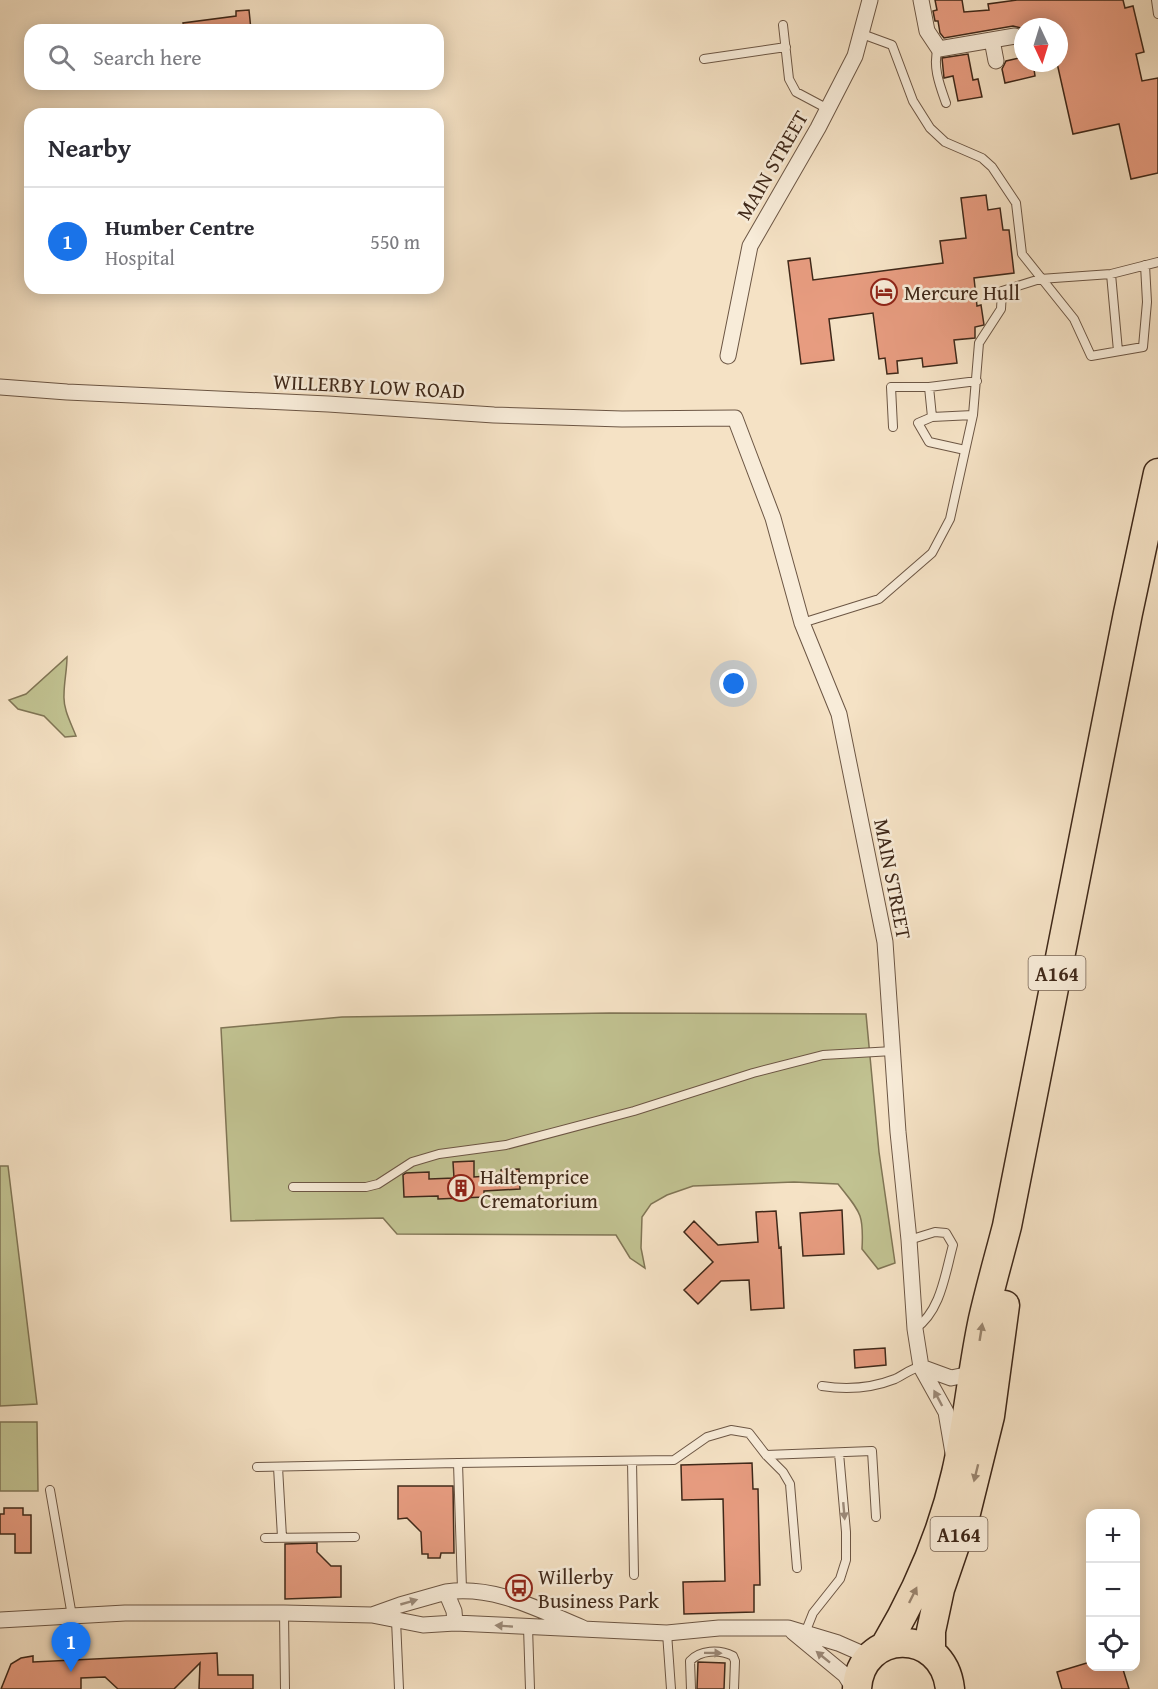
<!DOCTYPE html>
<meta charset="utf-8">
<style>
:root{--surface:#fff;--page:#f7f7f7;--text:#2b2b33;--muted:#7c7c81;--line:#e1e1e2;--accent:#1a73e8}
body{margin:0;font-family:"Gentium Book Plus",serif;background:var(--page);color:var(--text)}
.controls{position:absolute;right:18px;bottom:18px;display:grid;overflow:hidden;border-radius:12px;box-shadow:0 3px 15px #0003}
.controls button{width:54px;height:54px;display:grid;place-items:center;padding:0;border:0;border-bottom:2px solid var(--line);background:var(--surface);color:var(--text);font:30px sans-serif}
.compass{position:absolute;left:1014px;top:18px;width:54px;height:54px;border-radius:50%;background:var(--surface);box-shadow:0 3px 15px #0003;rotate:176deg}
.you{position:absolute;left:734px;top:684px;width:21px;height:21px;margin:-15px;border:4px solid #fff;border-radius:50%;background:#1a73e8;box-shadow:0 0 0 9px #1a73e833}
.badge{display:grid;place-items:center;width:39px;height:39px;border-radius:50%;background:var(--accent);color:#fff;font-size:20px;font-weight:700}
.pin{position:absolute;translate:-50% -50px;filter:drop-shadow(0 2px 3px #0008)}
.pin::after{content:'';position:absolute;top:32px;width:21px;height:18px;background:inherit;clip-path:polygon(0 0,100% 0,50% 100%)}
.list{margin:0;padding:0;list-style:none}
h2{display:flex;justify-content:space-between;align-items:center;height:78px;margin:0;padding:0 24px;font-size:26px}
h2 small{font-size:20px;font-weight:400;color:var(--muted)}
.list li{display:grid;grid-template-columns:39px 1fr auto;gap:18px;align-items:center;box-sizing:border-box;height:108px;padding:0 24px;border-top:2px solid var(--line)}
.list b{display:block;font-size:22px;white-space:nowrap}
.list p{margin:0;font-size:20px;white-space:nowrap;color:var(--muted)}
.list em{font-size:20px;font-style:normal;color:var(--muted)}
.icon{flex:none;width:33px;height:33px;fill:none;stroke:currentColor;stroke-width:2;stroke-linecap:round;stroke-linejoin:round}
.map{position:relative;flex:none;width:1158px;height:1689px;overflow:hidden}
.search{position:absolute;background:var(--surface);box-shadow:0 3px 15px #0003;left:24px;top:24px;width:420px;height:66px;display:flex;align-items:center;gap:15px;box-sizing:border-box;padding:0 21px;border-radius:18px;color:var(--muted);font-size:22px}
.panel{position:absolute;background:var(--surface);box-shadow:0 3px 15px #0003;left:24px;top:108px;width:420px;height:186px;border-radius:18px}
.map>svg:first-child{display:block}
</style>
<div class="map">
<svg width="1158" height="1689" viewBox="0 0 1158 1689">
<rect width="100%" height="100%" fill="#f5e2c5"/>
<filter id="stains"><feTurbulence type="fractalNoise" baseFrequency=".00333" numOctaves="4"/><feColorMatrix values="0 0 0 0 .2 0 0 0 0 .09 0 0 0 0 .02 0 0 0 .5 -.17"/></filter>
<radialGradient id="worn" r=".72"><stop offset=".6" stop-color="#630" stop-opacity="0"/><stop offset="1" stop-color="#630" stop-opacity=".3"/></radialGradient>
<path fill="#c1c291" stroke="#807555" stroke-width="1.5" d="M67,657C67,670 64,682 64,695C63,709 71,723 76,736L65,737L44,716L18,709L9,700L26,694Z
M610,1013L866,1014L879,1152L895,1263L878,1269L862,1249C864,1213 860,1212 838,1184L794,1182L693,1186L667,1195L651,1204L642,1217L641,1248L645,1268L630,1258L616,1235L397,1234L383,1218L231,1221L221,1028L342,1017Z
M0,1166H8L37,1404L0,1406Z
M0,1422H37L38,1491H0Z"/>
<path fill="#e79c80" stroke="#3f2819" stroke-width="1.5" d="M935,0H962L964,12L989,10L988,4L1017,0H1123L1125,8L1133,6L1144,52L1136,54L1142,81L1158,78V173L1131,179L1119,124L1073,134L1057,63H1059V27L1021,28L1013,26L944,38L940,33L938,21H935L933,11L937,10Z
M249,10L251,30H184L183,23L236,16V11Z
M968,54L973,80L978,79L982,97L958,101L953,76L944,78L942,58Z
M1023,57V63H1033L1035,76L1005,83L1002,69L1006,61Z
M986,195L988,210L1000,208L1003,230H1009L1014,273L974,278L977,306L981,305L984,325L975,327V338L954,340L957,363L923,367L922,358L897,361L898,373L887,374L885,358L879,359L873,313L829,319L834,360L801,364L788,261L810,258L813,280L943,263L940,241L966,238L961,198Z
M474,1161V1177L501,1175V1170L519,1169L520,1189L484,1191V1197L438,1199V1196L404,1197L403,1175L406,1173L429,1172V1179L454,1178L453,1162Z
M842,1210L844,1254L803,1256L800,1213Z
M776,1211L779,1248L781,1247L784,1308L751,1310L749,1280L721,1281L698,1304L684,1290L713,1262L684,1232L694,1221L718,1245L758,1242L756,1212Z
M885,1348L886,1365L855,1368L854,1350Z
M752,1463L753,1489H758L760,1585H754V1612L684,1614L683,1582L725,1581L723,1499L682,1500L681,1465Z
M398,1486H453L454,1553H441L440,1558H428V1554H422L421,1532L407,1518L398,1519Z
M4,1508H23V1515H31V1553H15V1534H0V1514H4Z
M317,1543V1552L331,1566H341V1597L285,1599V1544Z
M217,1653L218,1675H253V1689H199L200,1663L174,1689H118L105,1677L81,1678V1689H1L11,1664L21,1658L33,1656V1662Z
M698,1662L725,1663L724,1689H697Z
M1090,1662V1666H1122L1129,1689H1062L1057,1672Z"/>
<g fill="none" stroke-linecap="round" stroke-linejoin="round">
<defs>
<path id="lane" d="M1156,0L1158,14
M783,25L789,79L796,92L828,109
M862,34L892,45L913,101L930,128L945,142L982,158L992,167L1016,203L1022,254L1074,319L1091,356L1143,347L1147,302L1145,265
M938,48C932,66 940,86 946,103
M704,59L786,47
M1111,274L1118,351
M929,387L932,417
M893,427L891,387H929L977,381
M965,450L929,442L918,423L932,417L973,415
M802,623L879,599L932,553L950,519L973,415L979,343L1001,309L1002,291L1040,279L1111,274L1158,262
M293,1187H366L378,1184L412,1162L439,1154L506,1145L634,1111L753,1073L823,1055L893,1051
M909,1240L935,1232L946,1233L953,1245C945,1274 941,1311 915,1329
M822,1386C847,1390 872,1388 895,1379C904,1375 911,1368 921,1367
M766,1455L872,1451L876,1517
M632,1461L634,1575
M458,1463L674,1460L707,1437L731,1430L749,1433L766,1455L783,1472L790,1484L797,1568
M257,1467L458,1463L462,1589
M278,1467L282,1537
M50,1490L72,1616
M265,1538L355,1537
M284,1613L285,1689
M396,1620L399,1689
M528,1627L530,1689
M667,1633L671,1689
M805,1633L813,1613L840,1579L846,1560V1532L839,1453
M691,1689L690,1661C700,1650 719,1649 733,1656L735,1661L734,1689"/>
<path id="street" d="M921,0L927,31L939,49L1015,36
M992,40L996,61
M728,356L750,246L818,128L855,56L870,0
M0,387L67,392L328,404L494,415L622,419L735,418L773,518L802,623L839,714L885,942L898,1132L909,1240L915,1329L921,1367L946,1412L953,1453
M921,1367L951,1378L975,1373
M372,1615L400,1605L446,1592
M0,1620L125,1613H284L372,1615L423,1625L455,1623
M583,1628C539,1610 495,1585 446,1592L454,1611L455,1623L667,1633L719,1628H788L838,1643L870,1657
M793,1632L845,1675L854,1689"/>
<path id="highway" d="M885,1646C917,1592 942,1535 956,1473C968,1422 972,1370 983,1319C990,1288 999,1257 1007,1226L1128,613L1158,473
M931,1651V1631L940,1589L966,1513L990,1416L1005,1305
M857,1689C860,1629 943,1626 950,1689"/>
</defs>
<use href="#lane" stroke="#6c5644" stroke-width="10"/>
<use href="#street" stroke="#6c5644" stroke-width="17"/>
<use href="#highway" stroke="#3f2819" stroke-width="31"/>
<use href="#lane" stroke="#f8ecd9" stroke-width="8"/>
<use href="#street" stroke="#f8ecd9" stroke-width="15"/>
<use href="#highway" stroke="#f5e2c5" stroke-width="28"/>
</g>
<defs><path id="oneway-solid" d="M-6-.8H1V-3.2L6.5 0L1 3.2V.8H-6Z" transform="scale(1.5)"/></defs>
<g fill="#9a856f">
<use href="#oneway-solid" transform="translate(981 1332) rotate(-81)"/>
<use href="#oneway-solid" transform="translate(976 1473) rotate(104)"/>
<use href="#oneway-solid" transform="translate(913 1595) rotate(-64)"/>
</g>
<g fill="#9c8a79">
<use href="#oneway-solid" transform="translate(938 1398) rotate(-118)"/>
<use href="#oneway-solid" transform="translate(844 1511) rotate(85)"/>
<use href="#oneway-solid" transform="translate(409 1602) rotate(-16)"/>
<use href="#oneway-solid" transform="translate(504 1626) rotate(-176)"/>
<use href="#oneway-solid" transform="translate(713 1653) rotate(1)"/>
<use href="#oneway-solid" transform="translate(823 1657) rotate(-141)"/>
</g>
<defs>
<symbol id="hotel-ring" viewBox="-11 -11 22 22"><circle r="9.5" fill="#f8ecd9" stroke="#8f2418" stroke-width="1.5"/><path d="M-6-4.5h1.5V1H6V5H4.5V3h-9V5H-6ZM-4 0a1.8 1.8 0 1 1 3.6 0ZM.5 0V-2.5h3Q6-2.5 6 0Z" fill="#8f2418"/></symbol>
<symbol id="building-ring" viewBox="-11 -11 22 22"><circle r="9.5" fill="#f8ecd9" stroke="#8f2418" stroke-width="1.5"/><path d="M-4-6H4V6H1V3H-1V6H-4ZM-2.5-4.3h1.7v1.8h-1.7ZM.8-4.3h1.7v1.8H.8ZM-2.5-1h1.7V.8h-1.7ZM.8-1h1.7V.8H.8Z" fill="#8f2418"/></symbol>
<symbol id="bus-ring" viewBox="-11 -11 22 22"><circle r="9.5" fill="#f8ecd9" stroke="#8f2418" stroke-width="1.5"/><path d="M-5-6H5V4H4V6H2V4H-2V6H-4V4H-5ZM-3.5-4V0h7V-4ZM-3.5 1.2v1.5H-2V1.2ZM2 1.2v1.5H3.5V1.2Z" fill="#8f2418"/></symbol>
</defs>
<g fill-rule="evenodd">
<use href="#hotel-ring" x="869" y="277" width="30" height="30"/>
<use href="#building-ring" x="446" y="1173" width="30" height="30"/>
<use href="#bus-ring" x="504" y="1573" width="30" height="30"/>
</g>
<g text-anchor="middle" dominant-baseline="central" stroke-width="5" stroke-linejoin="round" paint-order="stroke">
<g fill="#f8ecd9" stroke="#766353" stroke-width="1.5">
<rect x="1028.5" y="956" width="57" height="34" rx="4.5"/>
<rect x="930.5" y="1517" width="57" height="34" rx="4.5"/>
</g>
<g font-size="20" font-weight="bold" fill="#3f2819">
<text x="1057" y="973">A164</text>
<text x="959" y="1534">A164</text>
</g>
<g font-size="21" fill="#3f2819" stroke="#f8ecd9">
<text transform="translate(772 165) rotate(-60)">MAIN STREET</text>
<text transform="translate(369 386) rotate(3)">WILLERBY LOW ROAD</text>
<text transform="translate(893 879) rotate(79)">MAIN STREET</text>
</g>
<g font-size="21" fill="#3f2819" stroke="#f8ecd9" text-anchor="start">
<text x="904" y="292">Mercure Hull</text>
<text x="480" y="1176">Haltemprice<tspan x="480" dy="24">Crematorium</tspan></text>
<text x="538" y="1576">Willerby<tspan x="538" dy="24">Business Park</tspan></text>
</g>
</g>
<rect width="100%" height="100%" filter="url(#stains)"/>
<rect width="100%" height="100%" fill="url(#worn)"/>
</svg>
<div class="controls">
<button>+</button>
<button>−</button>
<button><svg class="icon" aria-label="locate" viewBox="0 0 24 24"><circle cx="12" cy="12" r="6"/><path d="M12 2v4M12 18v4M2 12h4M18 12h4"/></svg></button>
</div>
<svg class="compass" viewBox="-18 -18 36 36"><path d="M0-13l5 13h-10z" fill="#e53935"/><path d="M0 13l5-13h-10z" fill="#7c7c81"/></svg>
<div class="you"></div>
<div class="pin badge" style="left:71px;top:1672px">1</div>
<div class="search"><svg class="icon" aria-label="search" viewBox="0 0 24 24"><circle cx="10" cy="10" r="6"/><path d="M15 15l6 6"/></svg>Search here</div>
<section class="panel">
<h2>Nearby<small></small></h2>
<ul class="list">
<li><span class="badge">1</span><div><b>Humber Centre</b><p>Hospital</p></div><em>550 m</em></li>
</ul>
</section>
</div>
